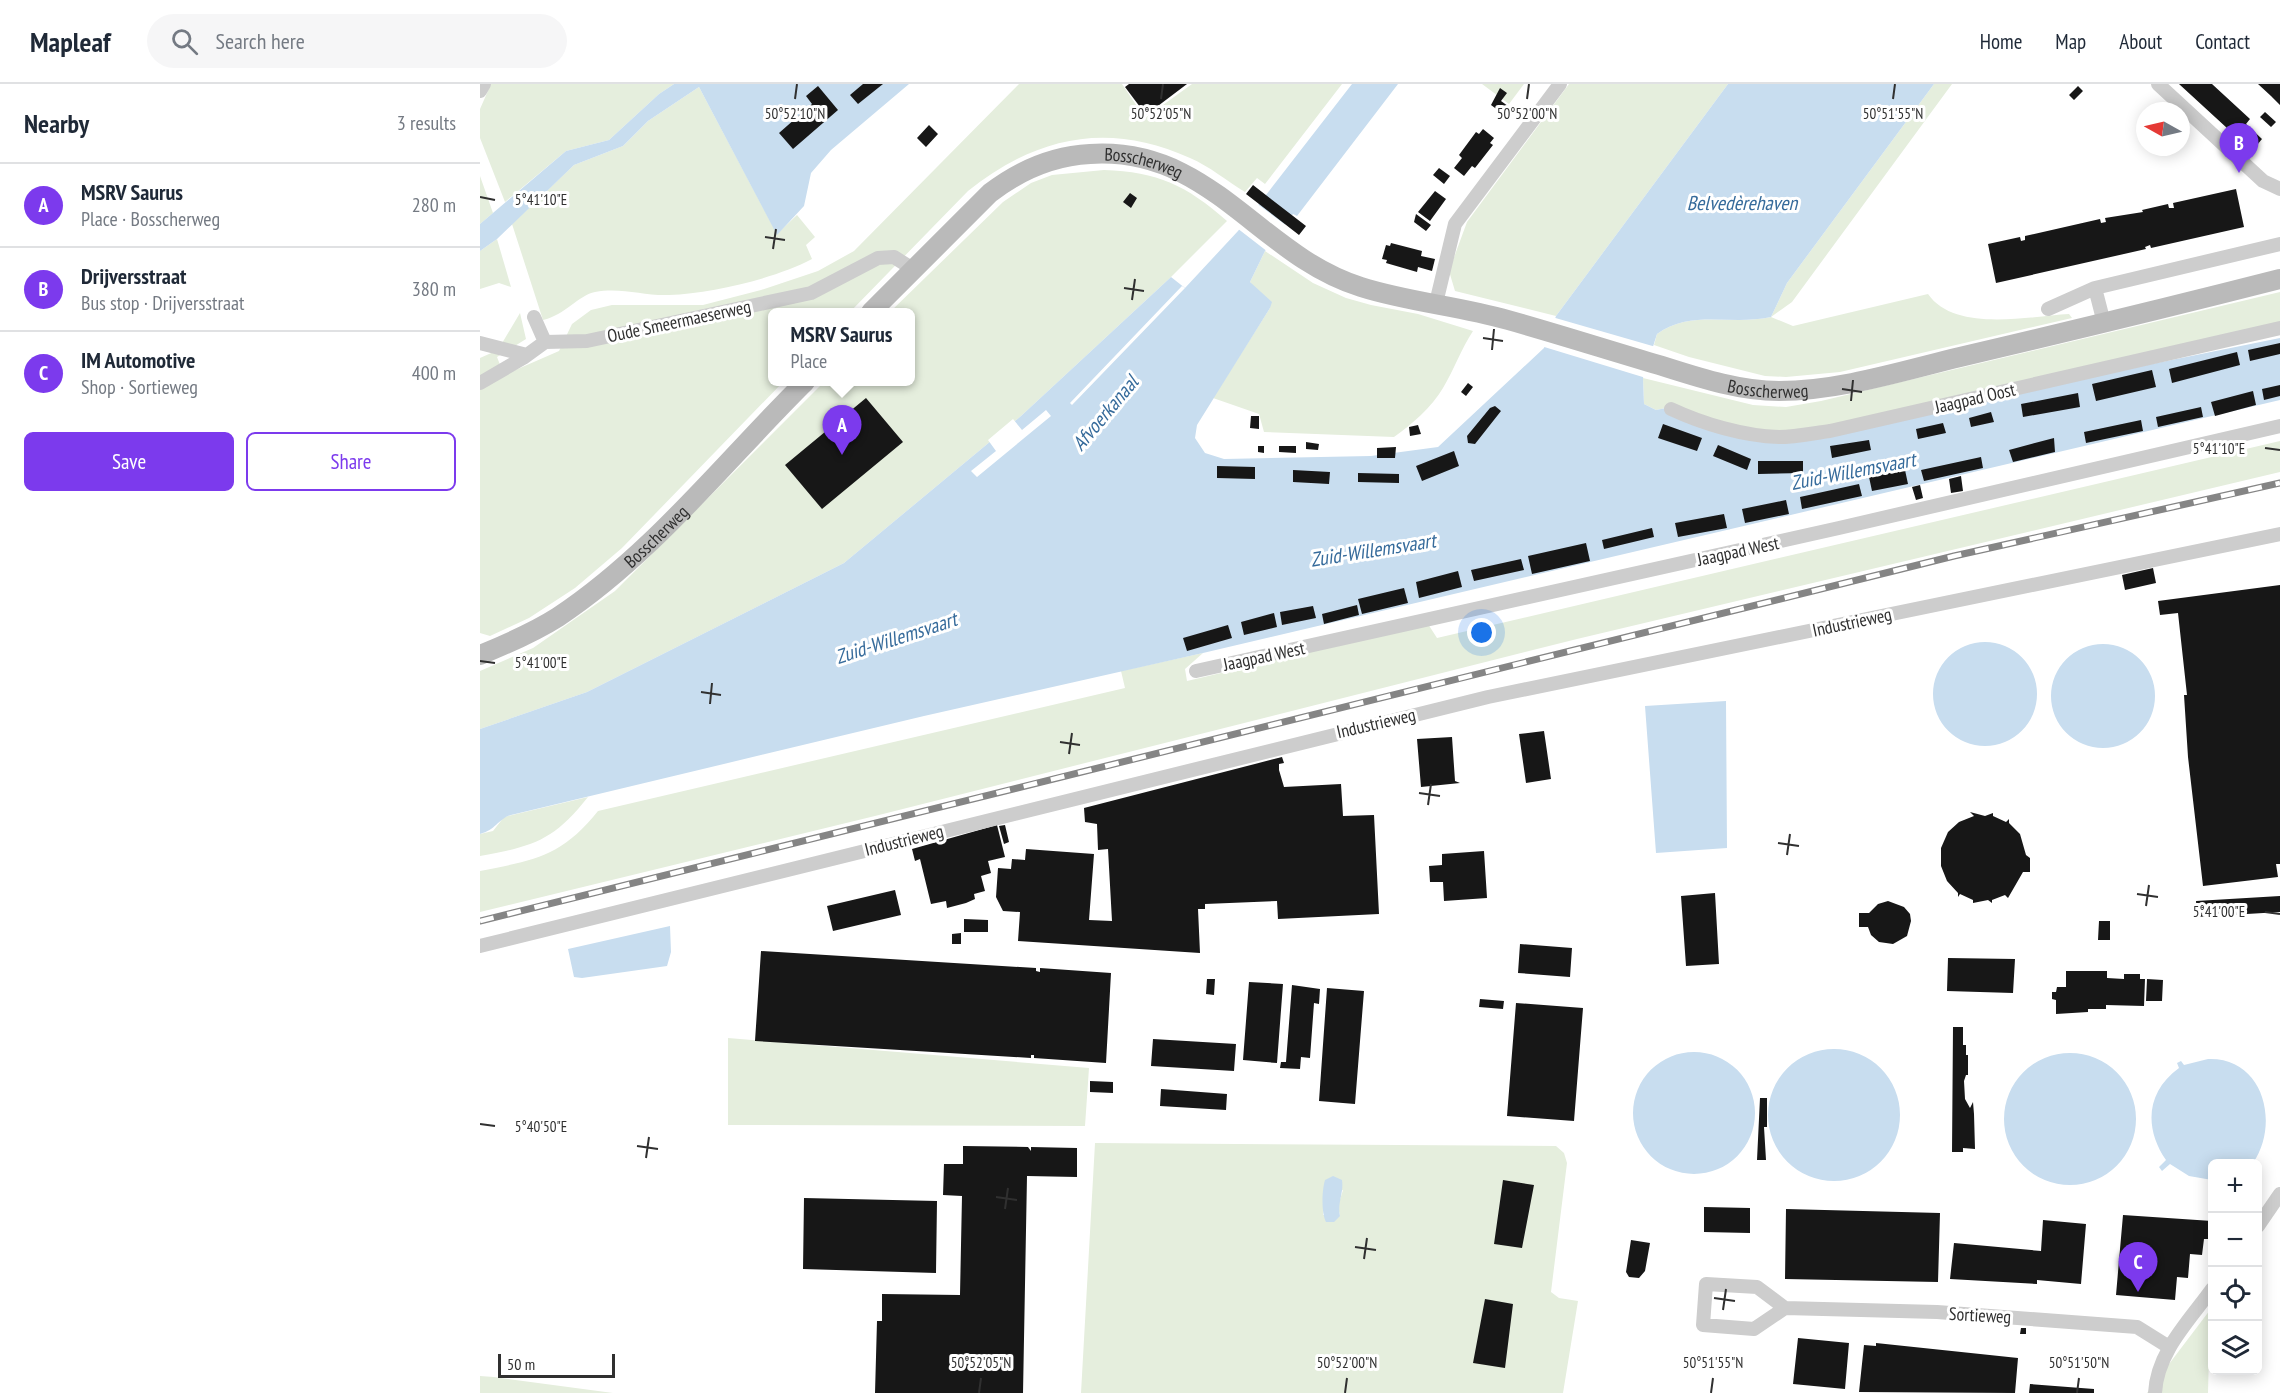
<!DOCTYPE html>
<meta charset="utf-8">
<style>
:root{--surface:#fff;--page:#f6f6f7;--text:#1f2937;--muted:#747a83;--line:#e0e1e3;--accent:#7c3aed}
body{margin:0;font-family:"PT Sans Narrow",sans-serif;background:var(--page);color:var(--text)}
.controls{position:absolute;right:18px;bottom:18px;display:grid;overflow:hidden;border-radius:9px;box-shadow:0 3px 15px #0003}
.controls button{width:54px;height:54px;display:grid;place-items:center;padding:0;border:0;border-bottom:2px solid var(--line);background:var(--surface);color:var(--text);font:30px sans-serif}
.compass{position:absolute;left:1656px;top:18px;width:54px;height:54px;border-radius:50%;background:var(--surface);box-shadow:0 3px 15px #0003;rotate:278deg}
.scale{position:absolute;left:18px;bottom:15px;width:117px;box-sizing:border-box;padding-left:6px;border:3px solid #303030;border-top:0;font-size:16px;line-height:21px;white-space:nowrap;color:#303030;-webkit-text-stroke:4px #fff;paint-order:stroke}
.you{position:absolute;left:1002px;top:549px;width:21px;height:21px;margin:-15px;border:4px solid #fff;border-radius:50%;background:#1a73e8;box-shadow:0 0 0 9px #1a73e833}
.badge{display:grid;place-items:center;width:39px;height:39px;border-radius:50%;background:var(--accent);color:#fff;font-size:20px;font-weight:700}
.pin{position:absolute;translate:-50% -50px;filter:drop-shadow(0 2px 3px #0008)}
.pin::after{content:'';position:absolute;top:32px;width:21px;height:18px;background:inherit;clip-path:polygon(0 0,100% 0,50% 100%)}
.popup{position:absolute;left:288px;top:224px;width:147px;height:78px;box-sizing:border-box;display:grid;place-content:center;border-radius:9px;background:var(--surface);filter:drop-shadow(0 2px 4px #0005);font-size:20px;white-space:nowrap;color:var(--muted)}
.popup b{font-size:22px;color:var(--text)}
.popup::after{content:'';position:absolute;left:50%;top:100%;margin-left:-12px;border:12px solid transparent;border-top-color:var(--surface)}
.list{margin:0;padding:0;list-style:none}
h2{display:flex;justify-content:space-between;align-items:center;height:78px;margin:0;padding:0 24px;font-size:26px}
h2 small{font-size:20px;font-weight:400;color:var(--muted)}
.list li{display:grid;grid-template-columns:39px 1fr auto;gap:18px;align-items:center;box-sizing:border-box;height:84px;padding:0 24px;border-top:2px solid var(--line)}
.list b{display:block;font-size:22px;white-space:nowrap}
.list p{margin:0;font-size:20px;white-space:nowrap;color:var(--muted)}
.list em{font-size:20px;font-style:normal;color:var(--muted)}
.actions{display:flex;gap:12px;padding:18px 24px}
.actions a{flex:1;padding:14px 0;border:2px solid var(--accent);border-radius:9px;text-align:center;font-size:21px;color:var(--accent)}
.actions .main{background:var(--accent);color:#fff}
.icon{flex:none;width:33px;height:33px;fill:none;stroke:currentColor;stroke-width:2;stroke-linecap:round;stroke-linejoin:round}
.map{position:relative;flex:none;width:1800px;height:1309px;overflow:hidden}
header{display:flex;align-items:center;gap:36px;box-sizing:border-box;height:84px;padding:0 30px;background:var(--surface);border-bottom:2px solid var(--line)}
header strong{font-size:28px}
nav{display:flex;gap:33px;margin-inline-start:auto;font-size:21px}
.search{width:420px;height:54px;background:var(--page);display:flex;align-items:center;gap:15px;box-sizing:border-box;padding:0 21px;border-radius:33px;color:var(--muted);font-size:22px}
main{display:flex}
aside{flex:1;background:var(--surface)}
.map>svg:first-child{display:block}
</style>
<header>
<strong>Mapleaf</strong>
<div class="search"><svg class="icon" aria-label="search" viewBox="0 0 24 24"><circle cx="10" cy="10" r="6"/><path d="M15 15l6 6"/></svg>Search here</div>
<nav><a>Home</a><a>Map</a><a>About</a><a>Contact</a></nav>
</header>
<main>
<aside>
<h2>Nearby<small>3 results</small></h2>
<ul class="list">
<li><span class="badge">A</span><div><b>MSRV Saurus</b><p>Place · Bosscherweg</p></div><em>280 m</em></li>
<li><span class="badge">B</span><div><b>Drijversstraat</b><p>Bus stop · Drijversstraat</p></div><em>380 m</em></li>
<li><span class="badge">C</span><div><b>IM Automotive</b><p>Shop · Sortieweg</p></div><em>400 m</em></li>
</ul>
<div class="actions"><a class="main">Save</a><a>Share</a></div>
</aside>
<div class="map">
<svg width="1800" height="1309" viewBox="0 0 1800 1309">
<rect width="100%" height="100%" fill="#fff"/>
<path fill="#e5eedd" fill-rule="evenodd" d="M11,0H194L179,10L129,56L86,67L25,118L0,54V25Z
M539,0H642L665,34L712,0H862L785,100L777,94L765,108C747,97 729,82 710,74C628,37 557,52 488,107L370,228H293V298H303L142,464L95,504L49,534L10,552L0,549V274L18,266L40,229L46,255L17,273L24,291L79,267L92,240L111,226L132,221H223L281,206L338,187L374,167Z
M1002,0H1044L1029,20Z
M1089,0H1248L1076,232L975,207L969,187L987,138Z
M1454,0H1472L1312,218L1291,233L1313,242L1448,210C1475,249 1549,232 1589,230L1592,234L1360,288L1306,293L1285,292L1209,273L1174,261L1177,250C1211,225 1251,242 1291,233L1307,199Z
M219,3L297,150L317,131L335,153L326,161L332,175C294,195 232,209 189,211C164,212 141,203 115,208C99,211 85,231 63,236L32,140L94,81L143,62L168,37Z
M624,86C678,88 706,101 747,137L691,193L541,332L364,479L107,608L0,645V587L53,564L135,507L344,298H431V228H410L523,118L551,99L572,91Z
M0,92L13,129L0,140Z
M17,155L31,203L19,199L0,205V167Z
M785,167L833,199L866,214L891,221L938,230L993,247C981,265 974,286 963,304C952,323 931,341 914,353L784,348L779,330L733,314L790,224L770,198Z
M1800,208V241L1307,356L1186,324L1176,326L1164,320L1163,294L1273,321L1306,323L1341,317Z
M1800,357V388L1097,555L399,731L0,828V787C55,776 81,773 118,727L645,604L641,587L723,569L705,585L707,597L948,540L957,554Z
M108,713C73,757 54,762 0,772V750L13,747L24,733Z
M248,954L609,984L605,1042L248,1041Z
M615,1059L1076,1062L1084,1069L1087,1079L1071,1208L1079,1214L1098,1217L1083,1309H601ZM863,1106L858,1122L860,1132L843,1131L845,1114Z
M1730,1226L1728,1309H1667Z
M0,1292L14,1293L133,1309H0Z"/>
<path fill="#c8ddef" d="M194,0H429L351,66L331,89L324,122L297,151L219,3L168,37L143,62L94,81L17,155L0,167V140L86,67L129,56L179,10Z
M872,0H918L817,132L813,130L785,167L770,198L792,218L790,224L717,341L715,354L725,369L744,375L891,372L958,363L1064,264L1076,232L1248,0H1454L1307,199L1291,233C1251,242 1211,225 1177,250L1163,294L1164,320L1176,326L1186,324L1296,356L1800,254V316L723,569L444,632L31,731C18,735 16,746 0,750V645L107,608L364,479L541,332L691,193L705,204L758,147Z
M1453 610a52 52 0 1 1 104 0a52 52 0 1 1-104 0Z
M1571 612a52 52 0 1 1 104 0a52 52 0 1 1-104 0Z
M1246,617L1247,764L1176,769L1165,622Z
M190,842L191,868L187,882L102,894L94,893L88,865Z
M1288 1031a66 66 0 1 1 132 0a66 66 0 1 1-132 0Z
M1153 1029a61 61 0 1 1 122 0a61 61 0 1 1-122 0Z
M1524 1035a66 66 0 1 1 132 0a66 66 0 1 1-132 0Z
M1728,975C1784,973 1800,1040 1773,1079L1732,1080V1096L1709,1092L1690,1080L1682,1087L1679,1083L1686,1076C1664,1044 1666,1008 1699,984L1697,979L1701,977L1704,981Z
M853,1092L862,1096C864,1109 857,1119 860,1132L854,1138H846C841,1128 842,1106 845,1096Z"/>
<path fill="#fff" d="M776,119L807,142L788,168L757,144Z
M702,202L705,204L592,321L590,319Z
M1072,233L1176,263L1166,294L1061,262Z
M566,326L571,332L497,393L491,387L516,367L508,356L533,335L542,346Z"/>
<path fill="#171717" d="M383,0H403L378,20L370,11Z
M649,0H707L666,31L645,3Z
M1699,0H1732L1770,35L1766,40L1782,55L1772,67Z
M1778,0H1800V21L1791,12Z
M338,2L358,26L313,65L299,49L332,20L326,12Z
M1598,2L1603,7L1594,16L1589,11Z
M1020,4L1027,9L1021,17L1032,25L1026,32L1011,21Z
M1785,28L1796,38L1791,43L1780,33Z
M449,41L458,50L446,63L437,54Z
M1003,45L1014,54L1010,59L1013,61L995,84L992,82L984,92L974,84L982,74L979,71L996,48L999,50Z
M959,84L970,92L964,100L953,91Z
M773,101L826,142L819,151L766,110Z
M1756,105L1764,143L1671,164L1670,161L1665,163L1666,165L1516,199L1508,160L1540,153L1541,157L1545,156V152L1620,135L1621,139L1626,138L1625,134L1663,128L1662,126L1688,120L1689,124H1694L1693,119Z
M955,107L966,115L950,137L938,128Z
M650,109L657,114L651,124L643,118Z
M936,130L951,141L946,147L934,138Z
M911,159L942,167L941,172L955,175L952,187L938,183L937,188L906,179L907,176L902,175L906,161L910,162Z
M1800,259V270L1770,277L1768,266Z
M1757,268L1760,281L1692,299L1689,285Z
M1672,286L1676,303L1616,317L1612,300Z
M988,299L993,303L986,312L981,308Z
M1800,301V312L1784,316L1782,305Z
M1773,307L1776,321L1735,332L1731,318Z
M1598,309L1600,323L1543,333L1541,320Z
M386,314L423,358L342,425L305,381Z
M1015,322L1021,327L995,360L988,359L987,352L1010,324Z
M1721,323L1723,333L1678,343L1676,333Z
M1511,328L1514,338L1491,343L1489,334Z
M771,332H779V345L770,344Z
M1661,336L1663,347L1606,359L1604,348Z
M1463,339L1466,349L1438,355L1436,345Z
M1183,340L1222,354L1217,367L1178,354Z
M938,341L941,350L930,352L929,343Z
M1574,354L1575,368L1533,378L1529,366Z
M1389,356L1391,366L1352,374L1350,362Z
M826,358L839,360L838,366L826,365Z
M1238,361L1271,375L1267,386L1233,372Z
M778,362H784V369L778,368Z
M799,362H816V369L799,368Z
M916,363L915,374H897V364Z
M974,367L979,382L942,397L936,382Z
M1501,373L1503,384L1444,397L1441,386Z
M1278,377H1323V389L1278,390Z
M737,382L775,383V395L737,394Z
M813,386L850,388L849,400L813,398Z
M1425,386L1428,400L1392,407L1389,393Z
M878,389L919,390V399L878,398Z
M1481,392L1483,407L1471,409L1469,395Z
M1379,400L1382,412L1322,425L1320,413Z
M1440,401L1443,414L1436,416L1432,403Z
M1306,416L1309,430L1265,439L1262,425Z
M1244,430L1247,444L1198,453L1195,439Z
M1172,444L1174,453L1124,465L1122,456Z
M1106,459L1110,477L1052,490L1048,472Z
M1041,475L1044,486L994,497L991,486Z
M1673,484L1676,499L1645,506L1642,491Z
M978,487L982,503L939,514L936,498Z
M1800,501V780H1796L1798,793L1723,802L1708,673L1704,611H1707L1698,529L1680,531L1678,517Z
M924,504L928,519L882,530L878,515Z
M877,521L879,531L844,540L842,530Z
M833,522L836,534L802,541L800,528Z
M794,529L797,543L764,551L761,538Z
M748,541L752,554L707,567L703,554Z
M1064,647L1071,695L1046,699L1039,650Z
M972,653L975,697L980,699L941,703L937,655Z
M802,673L804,679L799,680V686L804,703L861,700L863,732L894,731L899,830L798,835L797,817L725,820V825H718L720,869L538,857L540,828L523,827L516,813L518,784L531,785L532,775L545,776L546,765L614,770L609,836L632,837L628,765L618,766L617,740L605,738L604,724Z
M1490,728L1505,732L1513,729V732L1526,738L1529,735V739L1540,750L1546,771L1550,774V788H1543L1528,814L1525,811L1512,816V819L1508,816L1493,819V816L1480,810L1478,813V809L1467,797L1461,782V764L1468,748L1479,738L1494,732Z
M517,741L525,773L508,777L511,789L501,792L505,807L494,810L495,815L486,819L467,824L466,817L451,820L440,775L435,777L432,765Z
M525,741L529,758L524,760L519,742Z
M1004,767L1007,814L964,817L963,798H950L949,782L962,781V770Z
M415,806L421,831L353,847L347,822Z
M1235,809L1239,880L1206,882L1201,812Z
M1800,812V828L1717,833L1716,817Z
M1408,817L1424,823L1430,830L1431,837L1427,852L1413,860L1399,858L1391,851L1388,843H1379V829H1389L1398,820Z
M484,835L508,836V848H484Z
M1619,837H1630V856H1618Z
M481,849V860H472V850Z
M1040,860L1092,864L1090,893L1038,889Z
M281,867L556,884V887L560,888V884L631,889L626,979L554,974V971H551V974L275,957Z
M1468,874L1535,875L1533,909L1467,907Z
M1586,887H1627V894L1644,895V890H1660V895H1665L1664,922L1626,921V925H1608V928L1576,930V916L1572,915V908H1576L1577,903H1586Z
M727,895H735L734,911L726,910Z
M1667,895L1683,896L1682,917H1666Z
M769,898L803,900L797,979L763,976Z
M812,901L840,905L839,920L834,919L830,974L821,973L820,985L800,984L801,978H806Z
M847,904L884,907L875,1020L839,1017Z
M1000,915L1024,917L1023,925L999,923Z
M1036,919L1103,924L1094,1037L1027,1032Z
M1473,943H1483V961H1486V971H1488V991H1486L1484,997L1485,1015L1490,1024L1493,1018L1494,1030L1495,1065L1483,1064V1068H1472Z
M673,955L756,960L754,987L671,982Z
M610,997L633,998V1009L610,1008Z
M681,1005L747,1010L746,1026L680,1022Z
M1280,1014H1287V1043H1284L1286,1076H1277Z
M483,1062L548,1063L551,1067V1063L597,1064V1093L547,1092L543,1309H395L397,1237H402V1210L480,1211L482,1112L463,1111L464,1080H483Z
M1023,1096L1054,1101L1042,1164L1014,1160Z
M324,1114L457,1117L456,1189L323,1185Z
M1224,1123L1270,1124V1149L1224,1148Z
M1306,1125L1460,1129L1458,1198L1305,1195Z
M1643,1131L1732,1137V1155H1724L1722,1171L1710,1170L1708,1194L1697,1193L1695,1216L1636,1211Z
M1563,1136L1606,1140L1601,1200L1557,1196V1200L1470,1195L1474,1159L1561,1167Z
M1151,1156L1170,1159L1165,1187L1159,1194L1149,1193L1146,1188Z
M1005,1215L1033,1220L1025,1284L993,1279Z
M1541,1244H1546V1250H1540Z
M1318,1254L1369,1259L1365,1305L1313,1300Z
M1396,1259L1538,1274L1535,1309L1379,1308L1384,1261L1396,1262Z
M1550,1300L1614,1305V1309H1549Z"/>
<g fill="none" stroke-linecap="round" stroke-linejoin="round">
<path stroke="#cdcdcd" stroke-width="14" d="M1678,0L1783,97L1800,105
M0,7L4,0
M1615,204L1624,239
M956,219L975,140L1080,0
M1568,225L1615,204L1800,160
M54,233L65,258
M0,259L47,271
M0,299L43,274L65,258L107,257L331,209L398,174L414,173L433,185
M1191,325C1223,340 1264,352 1299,353C1316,353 1334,349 1350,347L1800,244
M716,587L1359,444L1800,342
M0,862L1008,613L1800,450
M1778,1142L1800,1110
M1226,1200L1277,1203L1305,1224L1274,1245L1223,1241Z
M1305,1224L1457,1228L1657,1243L1689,1263
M1675,1309C1677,1268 1709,1237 1732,1205"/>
<g stroke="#bababa" stroke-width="20">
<path id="s1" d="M391,228L510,109C540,86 572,72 610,70C731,62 778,171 881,203C928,218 979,222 1028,236C1078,250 1128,266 1179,281C1217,293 1258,307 1299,307C1359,307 1422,287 1480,273C1587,248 1694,222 1800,195"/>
<path id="s2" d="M0,571C27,560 53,549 78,533C173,470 245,377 325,298"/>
</g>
<defs>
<path id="rail" d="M0,837L1474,472L1800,399"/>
</defs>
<use href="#rail" stroke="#858585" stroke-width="7"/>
<use href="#rail" stroke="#fff" stroke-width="4.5" stroke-dasharray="14" stroke-linecap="butt"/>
</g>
<path fill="none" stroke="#303030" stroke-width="2" d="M315,15L317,0M681,15L683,0M1047,15L1049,0M1413,15L1415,0M0,113L15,116M285,153L305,156M293,165L296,145M644,204L664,207M652,216L655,195M1003,254L1023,257M1012,266L1014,245M1362,305L1382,308M1371,317L1373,296M1785,364L1800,366M0,577L15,579M221,608L241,611M230,620L232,599M580,658L600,661M589,670L592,649M939,709L960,712M948,721L951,700M1298,759L1319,762M1307,771L1310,750M1657,810L1678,813M1666,822L1669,801M1785,828L1800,830M0,1040L15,1042M157,1062L178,1065M166,1074L169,1053M516,1113L537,1116M525,1125L528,1104M875,1163L896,1166M884,1175L887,1154M1234,1214L1255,1217M1243,1226L1246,1205M499,1309L501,1294M865,1309L867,1294M1231,1309L1233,1294M1597,1309L1599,1294"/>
<g text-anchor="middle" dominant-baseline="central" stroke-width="6" stroke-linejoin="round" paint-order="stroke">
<g font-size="18" fill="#303030" stroke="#fff">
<text stroke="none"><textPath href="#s1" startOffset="332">Bosscherweg</textPath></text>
<text transform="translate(199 237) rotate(-12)">Oude Smeermaeserweg</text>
<text stroke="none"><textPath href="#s1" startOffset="1006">Bosscherweg</textPath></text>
<text transform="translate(1495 314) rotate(-13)">Jaagpad Oost</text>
<text stroke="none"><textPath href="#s2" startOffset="214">Bosscherweg</textPath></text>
<text transform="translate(1258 467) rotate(-12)">Jaagpad West</text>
<text transform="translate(1372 538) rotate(-12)">Industrieweg</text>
<text transform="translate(784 572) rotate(-12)">Jaagpad West</text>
<text transform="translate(896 639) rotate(-13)">Industrieweg</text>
<text transform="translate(424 756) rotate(-14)">Industrieweg</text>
<text transform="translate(1500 1231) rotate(3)">Sortieweg</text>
</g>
<g font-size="20" font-style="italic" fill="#366b9b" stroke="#fff">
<text x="1262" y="119">Belvedèrehaven</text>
<text transform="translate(625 329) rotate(-50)">Afvoerkanaal</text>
<text transform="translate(1373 387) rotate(-11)">Zuid-Willemsvaart</text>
<text transform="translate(893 466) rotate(-9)">Zuid-Willemsvaart</text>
<text transform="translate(416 554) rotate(-18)">Zuid-Willemsvaart</text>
</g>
</g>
<g font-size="15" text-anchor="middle" fill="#303030" stroke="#fff" stroke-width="6" stroke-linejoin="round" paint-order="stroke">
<text x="315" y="35">50°52'10"N</text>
<text x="681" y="35">50°52'05"N</text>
<text x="1047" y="35">50°52'00"N</text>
<text x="1413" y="35">50°51'55"N</text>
<text x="61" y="121">5°41'10"E</text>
<text x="1739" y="370">5°41'10"E</text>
<text x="61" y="584">5°41'00"E</text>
<text x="1739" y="833">5°41'00"E</text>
<text x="61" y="1048">5°40'50"E</text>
<text x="501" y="1284">50°52'05"N</text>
<text x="867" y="1284">50°52'00"N</text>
<text x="1233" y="1284">50°51'55"N</text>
<text x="1599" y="1284">50°51'50"N</text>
</g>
</svg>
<div class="controls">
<button>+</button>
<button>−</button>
<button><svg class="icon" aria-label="locate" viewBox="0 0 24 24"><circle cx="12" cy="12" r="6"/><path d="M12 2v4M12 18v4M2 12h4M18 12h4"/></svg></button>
<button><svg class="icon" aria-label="layers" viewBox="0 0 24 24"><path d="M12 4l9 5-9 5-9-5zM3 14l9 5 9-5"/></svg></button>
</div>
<svg class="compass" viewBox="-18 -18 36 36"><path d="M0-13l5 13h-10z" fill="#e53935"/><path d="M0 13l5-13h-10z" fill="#747a83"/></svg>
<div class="scale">50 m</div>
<div class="you"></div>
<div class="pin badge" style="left:362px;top:371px">A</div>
<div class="popup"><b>MSRV Saurus</b>Place</div>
<div class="pin badge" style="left:1759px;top:89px">B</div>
<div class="pin badge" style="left:1658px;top:1208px">C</div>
</div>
</main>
